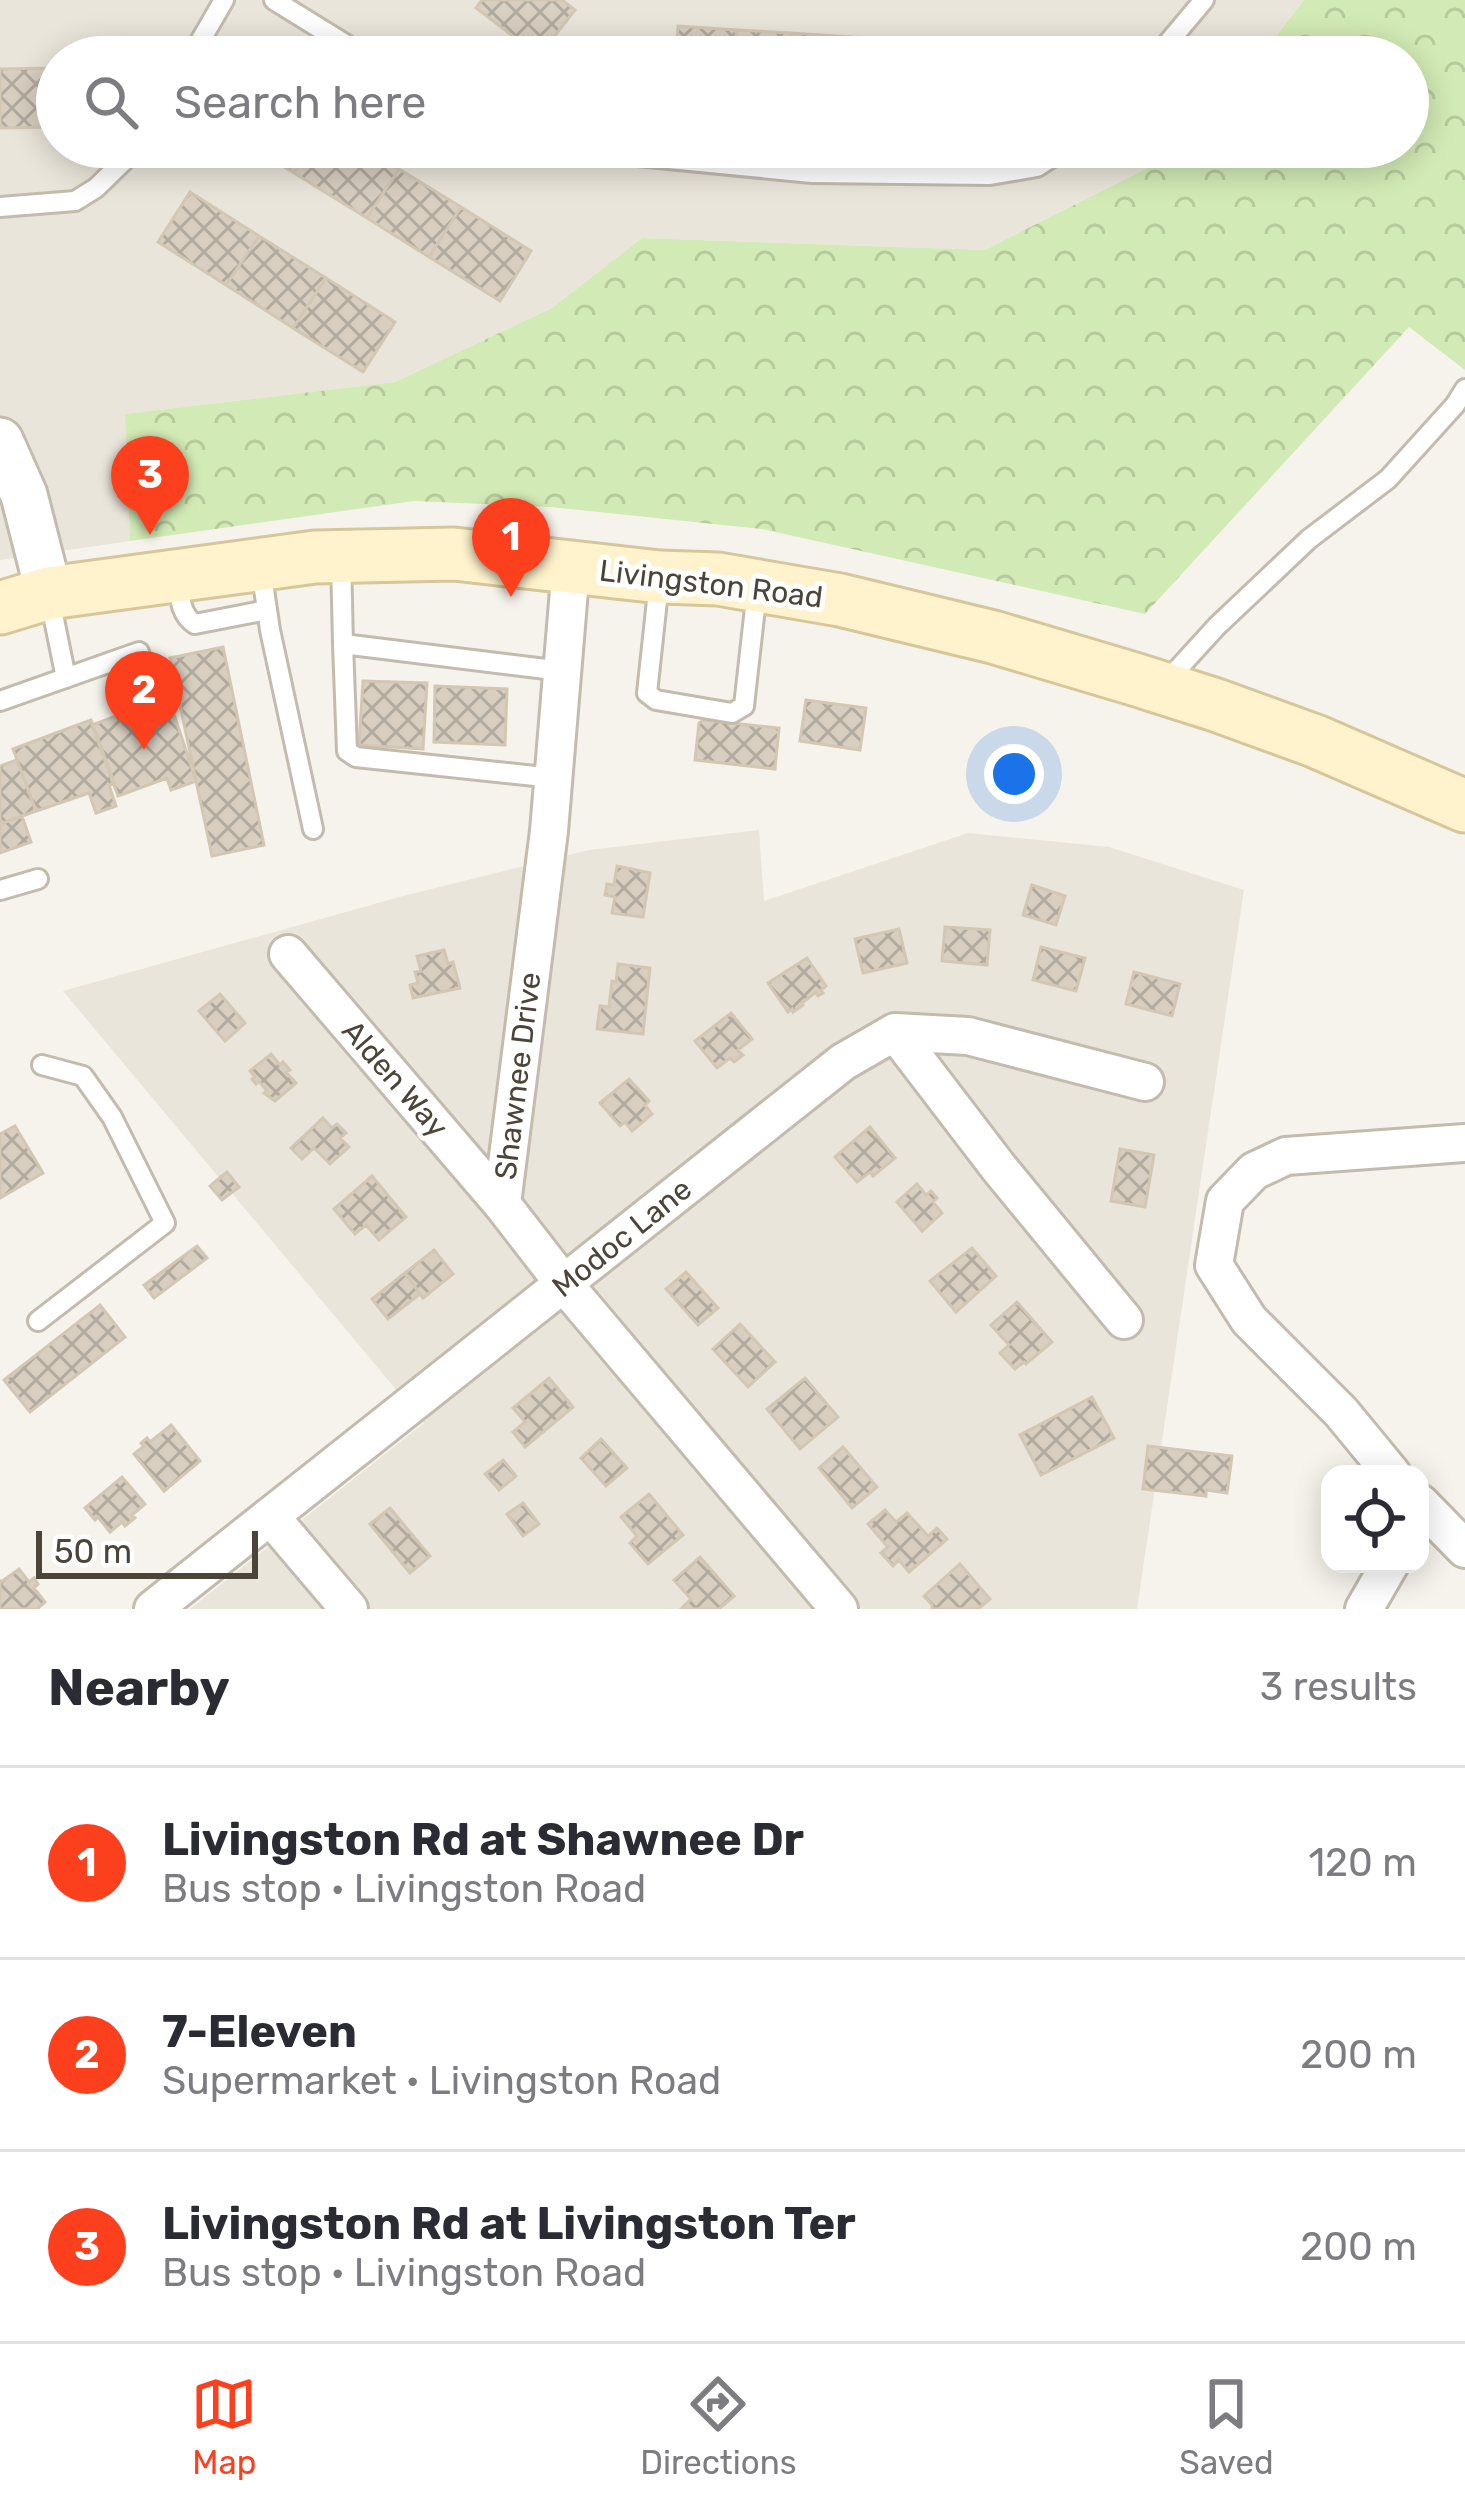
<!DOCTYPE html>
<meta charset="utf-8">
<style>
:root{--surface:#fff;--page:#f2f2f3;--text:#2b2b33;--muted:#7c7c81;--line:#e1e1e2;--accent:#fc3f1d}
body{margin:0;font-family:Rubik,sans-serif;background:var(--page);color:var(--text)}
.controls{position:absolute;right:36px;bottom:36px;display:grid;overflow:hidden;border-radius:24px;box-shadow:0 6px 30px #0003}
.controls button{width:108px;height:108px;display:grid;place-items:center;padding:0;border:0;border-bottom:3px solid var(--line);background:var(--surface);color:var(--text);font:60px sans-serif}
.scale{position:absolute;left:36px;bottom:30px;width:222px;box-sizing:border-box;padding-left:12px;border:6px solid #4b4439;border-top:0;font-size:33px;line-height:42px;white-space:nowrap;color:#4b4439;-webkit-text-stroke:9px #fff;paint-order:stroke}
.you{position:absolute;left:1014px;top:774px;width:42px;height:42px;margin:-30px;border:9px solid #fff;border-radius:50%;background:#1a73e8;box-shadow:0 0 0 18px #1a73e833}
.badge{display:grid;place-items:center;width:78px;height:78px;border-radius:50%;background:var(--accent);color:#fff;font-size:39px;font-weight:700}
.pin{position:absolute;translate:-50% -99px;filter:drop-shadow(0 3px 6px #0008)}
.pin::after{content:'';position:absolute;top:63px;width:42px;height:36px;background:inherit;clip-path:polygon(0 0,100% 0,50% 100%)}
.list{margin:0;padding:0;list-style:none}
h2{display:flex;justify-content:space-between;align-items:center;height:156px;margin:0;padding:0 48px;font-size:51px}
h2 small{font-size:39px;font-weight:400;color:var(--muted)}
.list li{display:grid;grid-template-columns:78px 1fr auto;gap:36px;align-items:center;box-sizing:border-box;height:192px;padding:0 48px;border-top:3px solid var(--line)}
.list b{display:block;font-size:45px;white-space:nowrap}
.list p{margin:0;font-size:39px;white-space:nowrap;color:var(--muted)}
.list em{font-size:39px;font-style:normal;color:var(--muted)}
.icon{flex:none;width:66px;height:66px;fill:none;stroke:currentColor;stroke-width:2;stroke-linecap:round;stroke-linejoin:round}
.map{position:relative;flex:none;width:1465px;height:1609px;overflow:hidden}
.search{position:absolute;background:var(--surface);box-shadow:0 6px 30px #0003;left:36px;right:36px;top:36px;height:132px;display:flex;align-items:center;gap:30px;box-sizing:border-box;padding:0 42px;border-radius:66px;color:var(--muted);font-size:45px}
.sheet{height:732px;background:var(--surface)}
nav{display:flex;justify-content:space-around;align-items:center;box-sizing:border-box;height:168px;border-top:3px solid var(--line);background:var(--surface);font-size:33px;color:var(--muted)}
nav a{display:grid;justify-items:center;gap:6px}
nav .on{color:var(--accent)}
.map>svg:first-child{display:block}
</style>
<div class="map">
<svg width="1465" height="1609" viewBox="0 0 1465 1609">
<defs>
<pattern id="forest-crowns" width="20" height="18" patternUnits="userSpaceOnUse" patternTransform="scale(3)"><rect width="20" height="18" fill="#d2eab5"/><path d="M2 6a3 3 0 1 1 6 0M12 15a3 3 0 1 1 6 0" fill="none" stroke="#b6ca9c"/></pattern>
<pattern id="building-cross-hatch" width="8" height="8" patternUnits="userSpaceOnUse" patternTransform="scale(3)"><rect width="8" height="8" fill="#d8cfc1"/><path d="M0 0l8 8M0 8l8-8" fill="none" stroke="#b1aa9e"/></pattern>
</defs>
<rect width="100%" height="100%" fill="#f6f3ec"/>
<path fill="#eae5da" d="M0,0H1304L1260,57H57V147H1189L985,250L642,238L552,308L395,382L126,414L130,541L0,560Z
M759,830L764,901L968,833L1109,847L1244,890L1137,1609H190L424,1423L63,991L403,896L589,850Z"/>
<path fill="url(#forest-crowns)" d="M1304,0H1465V370L1409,327L1145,614L762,529L550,507L414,501L130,541L125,414L395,382L552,308L642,238L985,250L1189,147H1408V57H1260Z"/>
<path fill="url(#building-cross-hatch)" stroke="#d3c7b4" stroke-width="3" d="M482,0H562L575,10L539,56L476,8Z
M678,26L736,30V57H676Z
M736,30L791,33L790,57H736Z
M791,33L851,37L850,57H790Z
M851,37L919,40L917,57H850Z
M919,40L999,45L998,57H917Z
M57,68V127L0,128V69Z
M252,147H310L294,173Z
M310,147H364L399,169L367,218L294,173Z
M399,169L461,207L429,257L367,218Z
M190,192L259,236L226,285L158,242Z
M461,207L531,251L500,301L429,257Z
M259,236L326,278L293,328L226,285Z
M326,278L395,322L363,372L293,328Z
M223,647L264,845L212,856L170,658Z
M363,681L427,683L423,749L359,745Z
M435,686L507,689L505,745L434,742Z
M168,696L196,781L171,790L167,778L118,796L92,725Z
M806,700L866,708L860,750L800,741Z
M91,720L114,783L109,785L116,806L96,813L89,793L36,811L13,749Z
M704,720L779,728L775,769L695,760L699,723Z
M17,760L36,811L0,824V766Z
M36,811L22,816L31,842L0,853V824Z
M617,866L650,873L643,917L612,913L615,897L605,895L607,884L614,885Z
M1032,885L1065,896L1056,925L1023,915Z
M945,927L990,930L987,965L942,961Z
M899,929L907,963L863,973L855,939Z
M1041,947L1085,958L1076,991L1033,980Z
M444,950L448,964L453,962L460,988L413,998L410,985L418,983L415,972L421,971L417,956Z
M807,958L826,986L821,990L823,993L818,996L816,992L802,1003L803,1005L793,1012L792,1009L788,1012L768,983Z
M618,964L650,968L643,1034L597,1029L600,1006L609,1007L612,981L616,982Z
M1134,972L1180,984L1172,1016L1126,1004Z
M220,994L245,1023L225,1041L199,1011Z
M731,1013L752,1039L738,1050L743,1055L734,1062L730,1058L717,1068L695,1041Z
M271,1054L280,1065L283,1062L290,1070L286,1072L296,1083L275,1101L264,1093L267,1091L259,1081L256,1084L252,1079L255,1077L250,1071Z
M629,1079L649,1101L645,1105L652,1114L632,1131L625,1122L620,1126L600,1103Z
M323,1118L332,1128L337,1124L346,1133L340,1138L349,1147L330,1164L314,1148L302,1159L291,1148Z
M15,1126L43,1173L0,1198V1134Z
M870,1127L895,1158L873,1176L870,1172L857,1182L835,1157Z
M1120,1149L1154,1155L1145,1207L1111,1201Z
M227,1172L239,1187L222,1200L210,1186Z
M372,1176L406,1217L379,1240L366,1225L355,1234L334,1209Z
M917,1184L926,1195L931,1191L937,1198L933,1202L942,1213L922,1231L897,1202Z
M197,1246L207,1258L154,1298L144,1285Z
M972,1248L996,1276L956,1312L930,1281Z
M434,1250L453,1274L423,1298L405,1273Z
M686,1272L718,1308L698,1325L666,1289Z
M405,1273L420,1294L388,1319L372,1299Z
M1017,1302L1052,1342L1026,1364L1024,1362L1015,1369L1000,1353L1009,1345L991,1325Z
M100,1305L125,1337L30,1412L4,1380Z
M740,1324L775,1362L748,1387L713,1349Z
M549,1378L573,1407L525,1447L513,1432L525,1422L513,1408Z
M805,1378L838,1417L800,1449L767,1409Z
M1092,1397L1114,1438L1041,1475L1020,1435Z
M171,1425L200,1461L164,1491L134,1454L144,1446L141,1443L147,1438L150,1442Z
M601,1439L627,1468L606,1486L581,1458Z
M1148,1446L1232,1456L1227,1493L1206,1490V1496L1143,1489Z
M843,1447L877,1487L852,1508L819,1468Z
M503,1460L516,1476L499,1490L485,1474Z
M122,1477L145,1504L132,1515L135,1518L125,1526L122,1522L110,1532L98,1517L95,1520L85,1508Z
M649,1494L683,1535L648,1564L630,1543L637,1536L621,1517Z
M523,1503L539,1524L523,1536L507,1514Z
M390,1508L430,1556L410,1573L370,1524Z
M885,1510L896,1522L907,1513L928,1536L937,1528L947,1539L909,1572L899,1560L893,1566L881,1553L888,1547L868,1524Z
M700,1557L734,1596L719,1609H681L691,1599L674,1580Z
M960,1564L990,1599L978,1609H932V1605L924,1596Z
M19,1569L29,1582L34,1578L38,1584L34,1588L45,1602L37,1609H0V1580L1,1582Z"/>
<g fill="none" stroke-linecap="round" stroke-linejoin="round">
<defs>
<path id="service" d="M274,0L366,57
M191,57L224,0
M1156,57L1204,0
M545,147L812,173L990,175L1037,167L1068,147
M0,207L75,201L96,188L138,147
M341,558L343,644L562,671
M261,569L270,630L313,829
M177,576C180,594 179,614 195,624L267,610
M659,582L647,693L656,700L732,713L744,706L757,590
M49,595L66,678
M343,644L347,751L356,757L554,778
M1164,684L1217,626L1309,539L1388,479L1455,405L1465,389
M0,701L139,652
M0,890L38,879
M38,1321L165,1223L112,1117L83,1076L42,1065"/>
<path id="minor" d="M571,566L549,831L502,1204L564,1284L839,1609
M288,954L502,1204
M895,1032L999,1168L1124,1320
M1392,1474L1341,1412L1249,1320L1214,1265L1225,1201L1254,1171L1286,1156L1465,1143
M1420,1503L1465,1549
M270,1516L349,1609
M153,1609L843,1062L895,1032L968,1036L1145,1082
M1364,1609L1390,1564"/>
<path id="tertiary" d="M0,441L24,495L49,593"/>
<path id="secondary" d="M0,608L49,593L315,557L454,554L660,577L718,579L840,600L993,637L1134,679L1216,705L1315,741L1465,806"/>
</defs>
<use href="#service" stroke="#c2bbae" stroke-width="24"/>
<use href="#minor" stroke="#c2bbae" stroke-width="42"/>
<use href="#tertiary" stroke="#c2bbae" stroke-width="51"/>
<use href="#secondary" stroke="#d6c79b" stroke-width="57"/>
<use href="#service" stroke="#fff" stroke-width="18"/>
<use href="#minor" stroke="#fff" stroke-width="36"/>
<use href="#tertiary" stroke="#fff" stroke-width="45"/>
<use href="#secondary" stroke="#fff3cd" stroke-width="51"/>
</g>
<g text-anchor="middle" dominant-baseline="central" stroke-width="10" stroke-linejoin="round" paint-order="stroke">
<g font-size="30" fill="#4b4439" stroke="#fff">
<text transform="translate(711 584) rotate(7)">Livingston Road</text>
<text transform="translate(518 1076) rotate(-83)">Shawnee Drive</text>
<text transform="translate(395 1079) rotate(49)">Alden Way</text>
<text transform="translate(622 1238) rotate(-39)">Modoc Lane</text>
</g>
</g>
</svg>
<div class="controls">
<button><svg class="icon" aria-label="locate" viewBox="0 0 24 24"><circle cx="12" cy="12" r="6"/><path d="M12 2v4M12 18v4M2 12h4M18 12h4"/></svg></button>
</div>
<div class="scale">50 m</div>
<div class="you"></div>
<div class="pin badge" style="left:511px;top:597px">1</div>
<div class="pin badge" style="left:144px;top:750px">2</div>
<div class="pin badge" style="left:150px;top:535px">3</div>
<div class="search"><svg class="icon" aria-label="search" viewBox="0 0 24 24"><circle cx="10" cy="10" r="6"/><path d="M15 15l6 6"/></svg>Search here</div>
</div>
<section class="sheet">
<h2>Nearby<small>3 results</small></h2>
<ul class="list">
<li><span class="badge">1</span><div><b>Livingston Rd at Shawnee Dr</b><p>Bus stop · Livingston Road</p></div><em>120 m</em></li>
<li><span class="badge">2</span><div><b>7-Eleven</b><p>Supermarket · Livingston Road</p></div><em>200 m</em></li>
<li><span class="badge">3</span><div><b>Livingston Rd at Livingston Ter</b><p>Bus stop · Livingston Road</p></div><em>200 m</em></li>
</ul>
</section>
<nav>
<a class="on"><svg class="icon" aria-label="map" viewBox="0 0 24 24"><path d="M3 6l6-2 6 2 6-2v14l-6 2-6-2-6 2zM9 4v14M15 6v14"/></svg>Map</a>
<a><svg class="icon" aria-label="directions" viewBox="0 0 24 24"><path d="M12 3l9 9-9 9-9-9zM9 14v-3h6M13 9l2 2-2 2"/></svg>Directions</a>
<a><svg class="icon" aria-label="saved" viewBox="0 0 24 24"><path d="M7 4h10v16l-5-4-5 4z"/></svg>Saved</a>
</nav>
